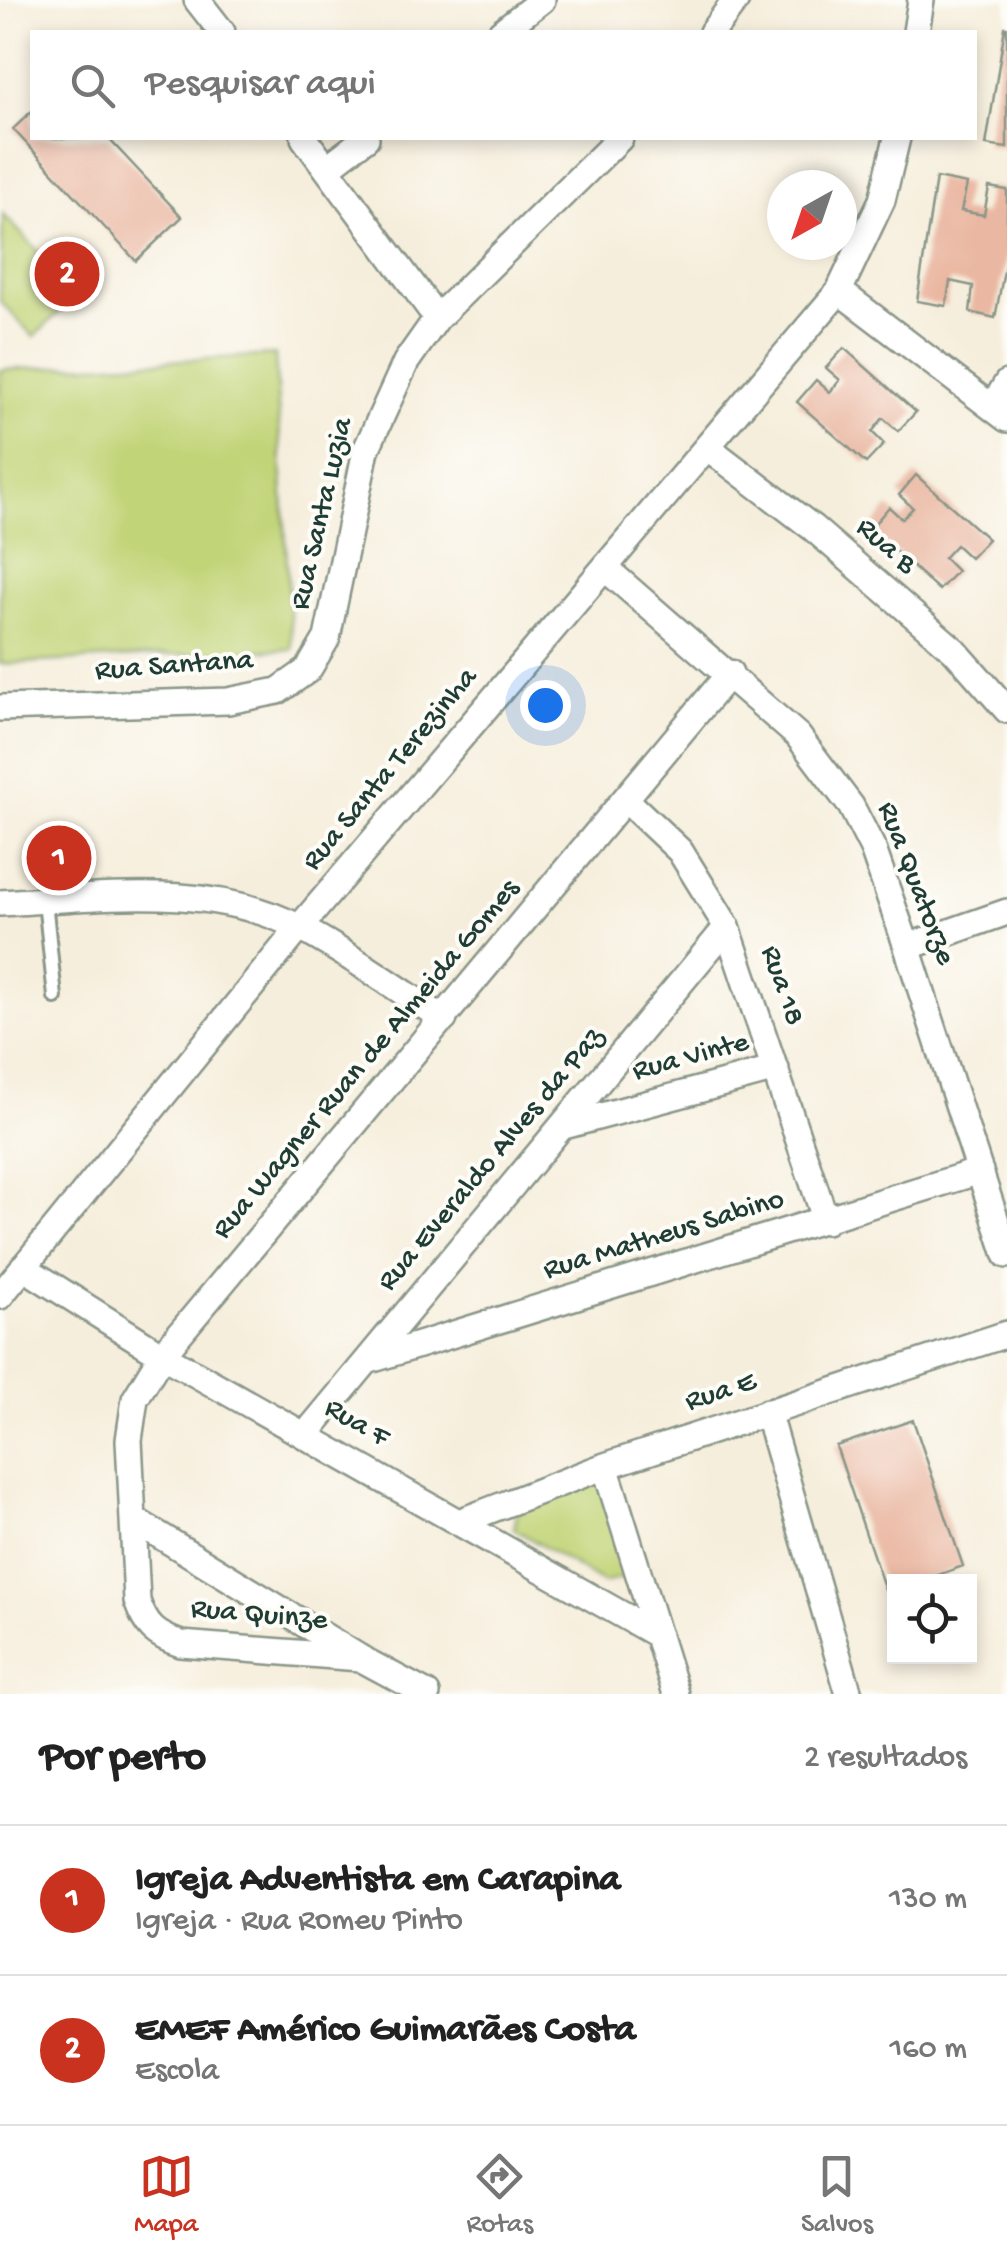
<!DOCTYPE html>
<html lang="pt">
<meta charset="utf-8">
<style>
:root{--surface:#fff;--page:#f6f6f6;--text:#222;--muted:#767676;--line:#e0e0e0;--accent:#c8321e}
body{margin:0;font-family:"Gochi Hand",sans-serif;background:var(--page);color:var(--text)}
.controls{position:absolute;right:30px;bottom:30px;display:grid;overflow:hidden;border-radius:0px;box-shadow:0 5px 15px #0003}
.controls button{width:90px;height:90px;display:grid;place-items:center;padding:0;border:0;border-bottom:2px solid var(--line);background:var(--surface);color:var(--text);font:50px sans-serif}
.compass{position:absolute;left:767px;top:170px;width:90px;height:90px;border-radius:50%;background:var(--surface);box-shadow:0 5px 15px #0003;rotate:220deg}
.you{position:absolute;left:545px;top:705px;width:35px;height:35px;margin:-25px;border:8px solid #fff;border-radius:50%;background:#1a73e8;box-shadow:0 0 0 15px #1a73e833}
.badge{display:grid;place-items:center;width:65px;height:65px;border-radius:50%;background:var(--accent);color:#fff;font-size:32px;font-weight:700}
.pin{position:absolute;translate:-50% -50%;border:5px solid #fff;box-shadow:0 2px 10px #0006}
.list{margin:0;padding:0;list-style:none}
h2{display:flex;justify-content:space-between;align-items:center;height:130px;margin:0;padding:0 40px;font-size:42px}
h2 small{font-size:32px;font-weight:400;color:var(--muted)}
.list li{display:grid;grid-template-columns:65px 1fr auto;gap:30px;align-items:center;box-sizing:border-box;height:150px;padding:0 40px;border-top:2px solid var(--line)}
.list b{display:block;font-size:38px;white-space:nowrap}
.list p{margin:0;font-size:32px;white-space:nowrap;color:var(--muted)}
.list em{font-size:32px;font-style:normal;color:var(--muted)}
.icon{flex:none;width:55px;height:55px;fill:none;stroke:currentColor;stroke-width:2;stroke-linecap:round;stroke-linejoin:round}
.map{position:relative;flex:none;width:1007px;height:1694px;overflow:hidden}
.search{position:absolute;background:var(--surface);box-shadow:0 5px 15px #0003;left:30px;right:30px;top:30px;height:110px;display:flex;align-items:center;gap:25px;box-sizing:border-box;padding:0 35px;border-radius:0px;color:var(--muted);font-size:38px}
.sheet{height:430px;background:var(--surface)}
nav{display:flex;justify-content:space-around;align-items:center;box-sizing:border-box;height:140px;border-top:2px solid var(--line);background:var(--surface);font-size:28px;color:var(--muted)}
nav a{display:grid;justify-items:center;gap:5px}
nav .on{color:var(--accent)}
.map>svg:first-child{display:block}
</style>
<div class="map">
<svg width="1007" height="1694" viewBox="0 0 1007 1694">
<rect width="100%" height="100%" fill="#fdfcf7"/>
<filter id="ink" filterUnits="userSpaceOnUse"><feTurbulence type="fractalNoise" baseFrequency=".01" numOctaves="2"/><feDisplacementMap in="SourceGraphic" scale="20" xChannelSelector="R" yChannelSelector="G"/><feConvolveMatrix kernelMatrix="1 2 1 2 8 2 1 2 1" color-interpolation-filters="sRGB"/></filter>
<filter id="wash" filterUnits="userSpaceOnUse"><feTurbulence type="fractalNoise" baseFrequency=".0048" numOctaves="4" result="noise"/><feDisplacementMap in="SourceGraphic" scale="40" xChannelSelector="R" yChannelSelector="G"/><feGaussianBlur stdDeviation="2.25" result="paint"/><feColorMatrix in="noise" values="0 0 0 0 0 0 0 0 0 0 0 0 0 0 0 0 0 1.4 0 .05"/><feComposite in="paint" operator="in"/></filter>
<g filter="url(#wash)">
<rect width="100%" height="100%" fill="#f6eedc"/>
<path fill="#c1d477" stroke="#708856" stroke-width="2.5" d="M3,214L78,294L34,337L0,301Z
M275,355L292,649L0,664V370Z
M601,1481L630,1576L604,1583L514,1529L517,1513L534,1499Z"/>
<g id="blocks">
<path fill="#eab7a2" d="M1005,27H1007V148L986,145Z
M32,111V138H108L182,217L136,261L13,129Z
M936,178L967,184L961,211L984,215L989,187L1007,190V255L995,318L970,312L973,286L950,281L946,306L917,301Z
M844,348L916,412L898,431L883,418L872,432L884,444L866,463L797,402L816,380L830,392L840,380L826,368Z
M916,475L988,539L970,558L956,545L944,558L957,571L939,590L870,529L889,507L902,519L913,508L899,495Z
M913,1420L963,1566L919,1582H894V1590L886,1593L836,1446Z"/>
</g>
</g>
<g filter="url(#ink)">
<use href="#blocks" fill-opacity="0" stroke="#8a9688" stroke-width="2.5"/>
<g fill="none" stroke-linecap="round" stroke-linejoin="round">
<defs>
<path id="lane" d="M45,901L55,997"/>
<path id="street" d="M197,0L222,32
M501,32L542,0
M712,32L736,0
M916,32L921,0
M304,138L437,318
M328,167L366,138
M839,291L1007,419
M993,406L1007,383
M707,447L813,528L954,650L1007,710
M605,568L798,736L851,806L873,849L907,947L1007,1255
M0,708L228,701L278,691L308,670L327,638L366,450L406,362L437,318L620,138
M626,800L680,851L727,927L826,1221
M0,903C98,898 211,880 302,929C351,955 397,989 444,1019
M907,947L1007,912
M564,1126L776,1069
M23,1267L162,1355L658,1635
M0,1296L300,927L839,291L882,200L897,138
M367,1361L980,1171
M767,1412L849,1694
M307,1433L727,927
M605,1466L676,1694
M133,1519L360,1658L427,1694
M459,1522L605,1466L1007,1334
M360,1658L181,1644C155,1635 146,1627 137,1601L129,1440L135,1399L162,1355L730,673"/>
</defs>
<use href="#lane" stroke="#8a9688" stroke-width="18"/>
<use href="#street" stroke="#8a9688" stroke-width="30"/>
<use href="#lane" stroke="#fff" stroke-width="12"/>
<use href="#street" stroke="#fff" stroke-width="25"/>
</g>
</g>
<g text-anchor="middle" dominant-baseline="central" stroke-width="8" stroke-linejoin="round" paint-order="stroke">
<g font-size="30" fill="#1f3d34" stroke="#fdfcf7">
<text transform="translate(323 514) rotate(-77)">Rua Santa Luzia</text>
<text transform="translate(885 547) rotate(41)">Rua B</text>
<text transform="translate(174 667) rotate(-4)">Rua Santana</text>
<text transform="translate(391 770) rotate(-50)">Rua Santa Terezinha</text>
<text transform="translate(915 884) rotate(69)">Rua Quatorze</text>
<text transform="translate(781 986) rotate(71)">Rua 18</text>
<text transform="translate(691 1058) rotate(-15)">Rua Vinte</text>
<text transform="translate(367 1060) rotate(-50)">Rua Wagner Ruan de Almeida Gomes</text>
<text transform="translate(492 1160) rotate(-50)">Rua Everaldo Alves da Paz</text>
<text transform="translate(664 1236) rotate(-17)">Rua Matheus Sabino</text>
<text transform="translate(721 1393) rotate(-18)">Rua E</text>
<text transform="translate(356 1424) rotate(30)">Rua F</text>
<text transform="translate(259 1616) rotate(5)">Rua Quinze</text>
</g>
</g>
</svg>
<div class="controls">
<button><svg class="icon" aria-label="locate" viewBox="0 0 24 24"><circle cx="12" cy="12" r="6"/><path d="M12 2v4M12 18v4M2 12h4M18 12h4"/></svg></button>
</div>
<svg class="compass" viewBox="-18 -18 36 36"><path d="M0-13l5 13h-10z" fill="#e53935"/><path d="M0 13l5-13h-10z" fill="#767676"/></svg>
<div class="you"></div>
<div class="pin badge" style="left:59px;top:858px">1</div>
<div class="pin badge" style="left:67px;top:274px">2</div>
<div class="search"><svg class="icon" aria-label="search" viewBox="0 0 24 24"><circle cx="10" cy="10" r="6"/><path d="M15 15l6 6"/></svg>Pesquisar aqui</div>
</div>
<section class="sheet">
<h2>Por perto<small>2 resultados</small></h2>
<ul class="list">
<li><span class="badge">1</span><div><b>Igreja Adventista em Carapina</b><p>Igreja · Rua Romeu Pinto</p></div><em>130 m</em></li>
<li><span class="badge">2</span><div><b>EMEF Américo Guimarães Costa</b><p>Escola</p></div><em>160 m</em></li>
</ul>
</section>
<nav>
<a class="on"><svg class="icon" aria-label="map" viewBox="0 0 24 24"><path d="M3 6l6-2 6 2 6-2v14l-6 2-6-2-6 2zM9 4v14M15 6v14"/></svg>Mapa</a>
<a><svg class="icon" aria-label="directions" viewBox="0 0 24 24"><path d="M12 3l9 9-9 9-9-9zM9 14v-3h6M13 9l2 2-2 2"/></svg>Rotas</a>
<a><svg class="icon" aria-label="saved" viewBox="0 0 24 24"><path d="M7 4h10v16l-5-4-5 4z"/></svg>Salvos</a>
</nav>
